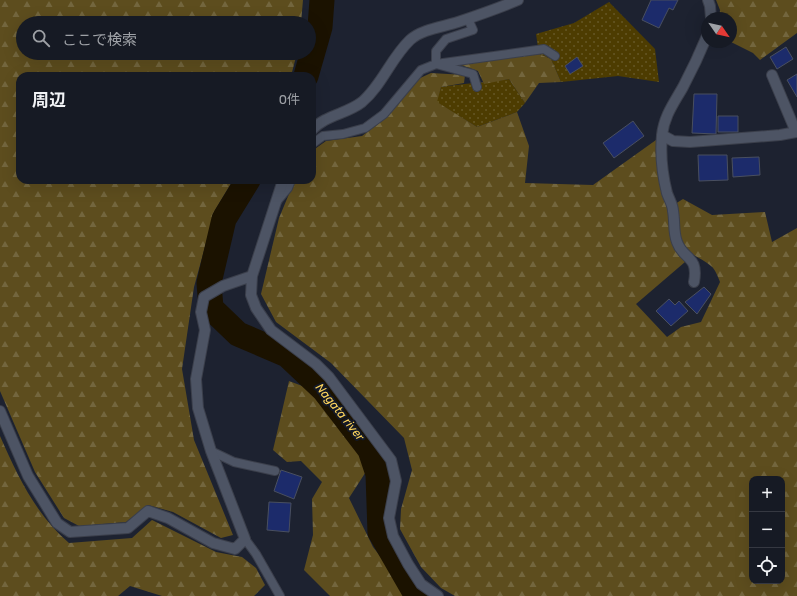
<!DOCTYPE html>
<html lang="ja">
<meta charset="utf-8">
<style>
:root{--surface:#161a24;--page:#1f232c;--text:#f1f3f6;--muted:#9ea1a6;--line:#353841}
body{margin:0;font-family:Rubik,"Noto Sans JP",sans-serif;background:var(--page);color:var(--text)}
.controls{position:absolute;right:12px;bottom:12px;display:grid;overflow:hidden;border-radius:8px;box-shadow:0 4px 16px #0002}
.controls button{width:36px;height:36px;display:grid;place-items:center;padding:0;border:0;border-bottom:1px solid var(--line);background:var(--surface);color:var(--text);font:20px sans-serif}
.compass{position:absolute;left:701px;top:12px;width:36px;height:36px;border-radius:50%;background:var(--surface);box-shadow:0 4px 16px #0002;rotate:124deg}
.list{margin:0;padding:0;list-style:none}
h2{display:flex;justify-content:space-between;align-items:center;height:52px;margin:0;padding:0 16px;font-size:17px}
h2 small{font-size:13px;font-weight:400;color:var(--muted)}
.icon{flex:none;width:22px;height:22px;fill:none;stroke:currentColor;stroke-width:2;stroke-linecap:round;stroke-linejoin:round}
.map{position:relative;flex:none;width:797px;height:596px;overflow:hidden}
.search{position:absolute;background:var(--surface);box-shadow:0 4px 16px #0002;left:16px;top:16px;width:300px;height:44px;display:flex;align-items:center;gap:10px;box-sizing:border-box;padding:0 14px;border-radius:22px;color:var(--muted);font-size:15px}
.panel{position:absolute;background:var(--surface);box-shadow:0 4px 16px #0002;left:16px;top:72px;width:300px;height:112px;border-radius:12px}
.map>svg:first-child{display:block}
</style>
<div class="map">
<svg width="797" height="596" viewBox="0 0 797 596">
<defs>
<pattern id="grass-dots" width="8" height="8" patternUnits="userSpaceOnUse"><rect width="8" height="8" fill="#4d3c01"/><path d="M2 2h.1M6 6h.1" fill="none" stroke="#665726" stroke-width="1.8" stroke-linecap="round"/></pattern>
<pattern id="forest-firs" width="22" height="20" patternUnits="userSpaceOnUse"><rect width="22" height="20" fill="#5d4d1e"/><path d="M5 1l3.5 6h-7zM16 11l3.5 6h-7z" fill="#73663e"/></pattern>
</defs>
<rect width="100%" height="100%" fill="#1d2230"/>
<path fill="url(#grass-dots)" d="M609,2L655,49L659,82L618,76L561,82L551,59L539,54L536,34L574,23Z
M509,79L525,103L517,112L477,127L436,102L441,87C464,83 487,83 509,79Z"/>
<path fill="url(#forest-firs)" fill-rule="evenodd" d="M0,0H303L301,23H23V53H297L291,76H20V180H233L215,210L194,287L182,369L194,440L233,535L221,538L173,512L148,505L126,522L79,526L64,518L35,472L0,391Z
M716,0H797V33L760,60L753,53L731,42V18H719L720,10Z
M539,54L551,59L561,82L539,83L525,103L509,79L484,84L478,71L458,64Z
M431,73L465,75L464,83L441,87L437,102L477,127L517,112L529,146L525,183L593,185L656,140L660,171L668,208L670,235L675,250L685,262L636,304L667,337L681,327L701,322L720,282C718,277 715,269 711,266C702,258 687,254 681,243C675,231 680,218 675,204L683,199L712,215L765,212L772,242L797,228V596H455L441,588L421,567L400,529L401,509L412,470L404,438L331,363L276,322L261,294L279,218L294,182L295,180H312V151L326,141L362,136L387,117L418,79ZM752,479H782V581H752Z
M289,381L305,387L333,416L369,467L349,498L373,547L411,596H330L304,570L313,535L312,499L322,482L301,461L287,462L273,450Z
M0,436C17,475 36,515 69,543L132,538L152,520L216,552L242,557L256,568L265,585L254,596H162L130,586L118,596H0Z"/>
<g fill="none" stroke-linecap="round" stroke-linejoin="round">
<path stroke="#1b1200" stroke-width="25" d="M306,76L320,27L322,0
M248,180L224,219L209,283L211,308L238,334L287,355L324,390L370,450L378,474L380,532L414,591L421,596"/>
</g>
<path fill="#1c2b6b" stroke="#494f5f" d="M651,0H678L673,10L669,8L659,28L642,20Z
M786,47L793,59L777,69L770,57Z
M577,57L583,66L570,74L565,66Z
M797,74V97L787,80Z
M694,94H717L716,134L692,133Z
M718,116H738V132H718Z
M633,121L644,136L614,158L603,143Z
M698,155H727L728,180L699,181Z
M759,157L760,175L733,177L732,158Z
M704,287L711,294L697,314L685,302Z
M669,299L675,305L679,301L688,311L671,326L656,311Z
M281,470L302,477L294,499L274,491Z
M269,502L291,503L289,532L267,530Z"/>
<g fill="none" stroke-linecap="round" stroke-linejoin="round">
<defs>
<path id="service" d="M468,19L473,30L446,39L436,51V64L473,74L477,87
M312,144L323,136L343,134L365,128L384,114L421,70L436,64L544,49L555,56
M278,200L288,188L291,180
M211,451L234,462L275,471
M245,539L256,554L280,596"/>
<path id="minor" d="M708,0L710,6L711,18
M707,36C700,53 692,70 683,87C674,103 664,116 662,135L673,141L690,142L780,135L797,132
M772,75L796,132
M312,130C325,115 347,114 362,102C382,85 391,58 410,40C422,29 443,27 458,22C479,15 499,8 518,0
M662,135C660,156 662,173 667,193C669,199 673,205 673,211C675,221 673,232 677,242C683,260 699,255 694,282
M283,180L252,276L251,295L256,308L271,330L316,364L329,377L391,460L396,481L389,518L393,536L408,564L421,584L438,596
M0,411L28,476L57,523L70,532L128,528L148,511L168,518L213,543L235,549L245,539L211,451L198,408L196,379L205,330L201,312L204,297L223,286L252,276"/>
</defs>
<use href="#service" stroke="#3b3f4b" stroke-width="10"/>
<use href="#minor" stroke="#3b3f4b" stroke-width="12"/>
<use href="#service" stroke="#4d5464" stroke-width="8"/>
<use href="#minor" stroke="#4d5464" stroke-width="10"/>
</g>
<g text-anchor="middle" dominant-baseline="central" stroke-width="4" stroke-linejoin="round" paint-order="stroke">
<g font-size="12" font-style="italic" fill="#fdd55d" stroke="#141926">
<text transform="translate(340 412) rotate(51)">Nagata river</text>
</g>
</g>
</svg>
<div class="controls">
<button>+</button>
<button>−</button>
<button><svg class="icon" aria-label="locate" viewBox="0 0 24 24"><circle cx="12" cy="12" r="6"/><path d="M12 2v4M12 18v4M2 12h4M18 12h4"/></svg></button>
</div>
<svg class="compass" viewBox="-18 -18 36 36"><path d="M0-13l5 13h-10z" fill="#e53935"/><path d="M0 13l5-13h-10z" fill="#9ea1a6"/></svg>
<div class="search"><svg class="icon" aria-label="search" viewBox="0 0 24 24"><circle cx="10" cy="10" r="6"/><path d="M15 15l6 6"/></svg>ここで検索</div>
<section class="panel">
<h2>周辺<small>0件</small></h2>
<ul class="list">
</ul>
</section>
</div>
